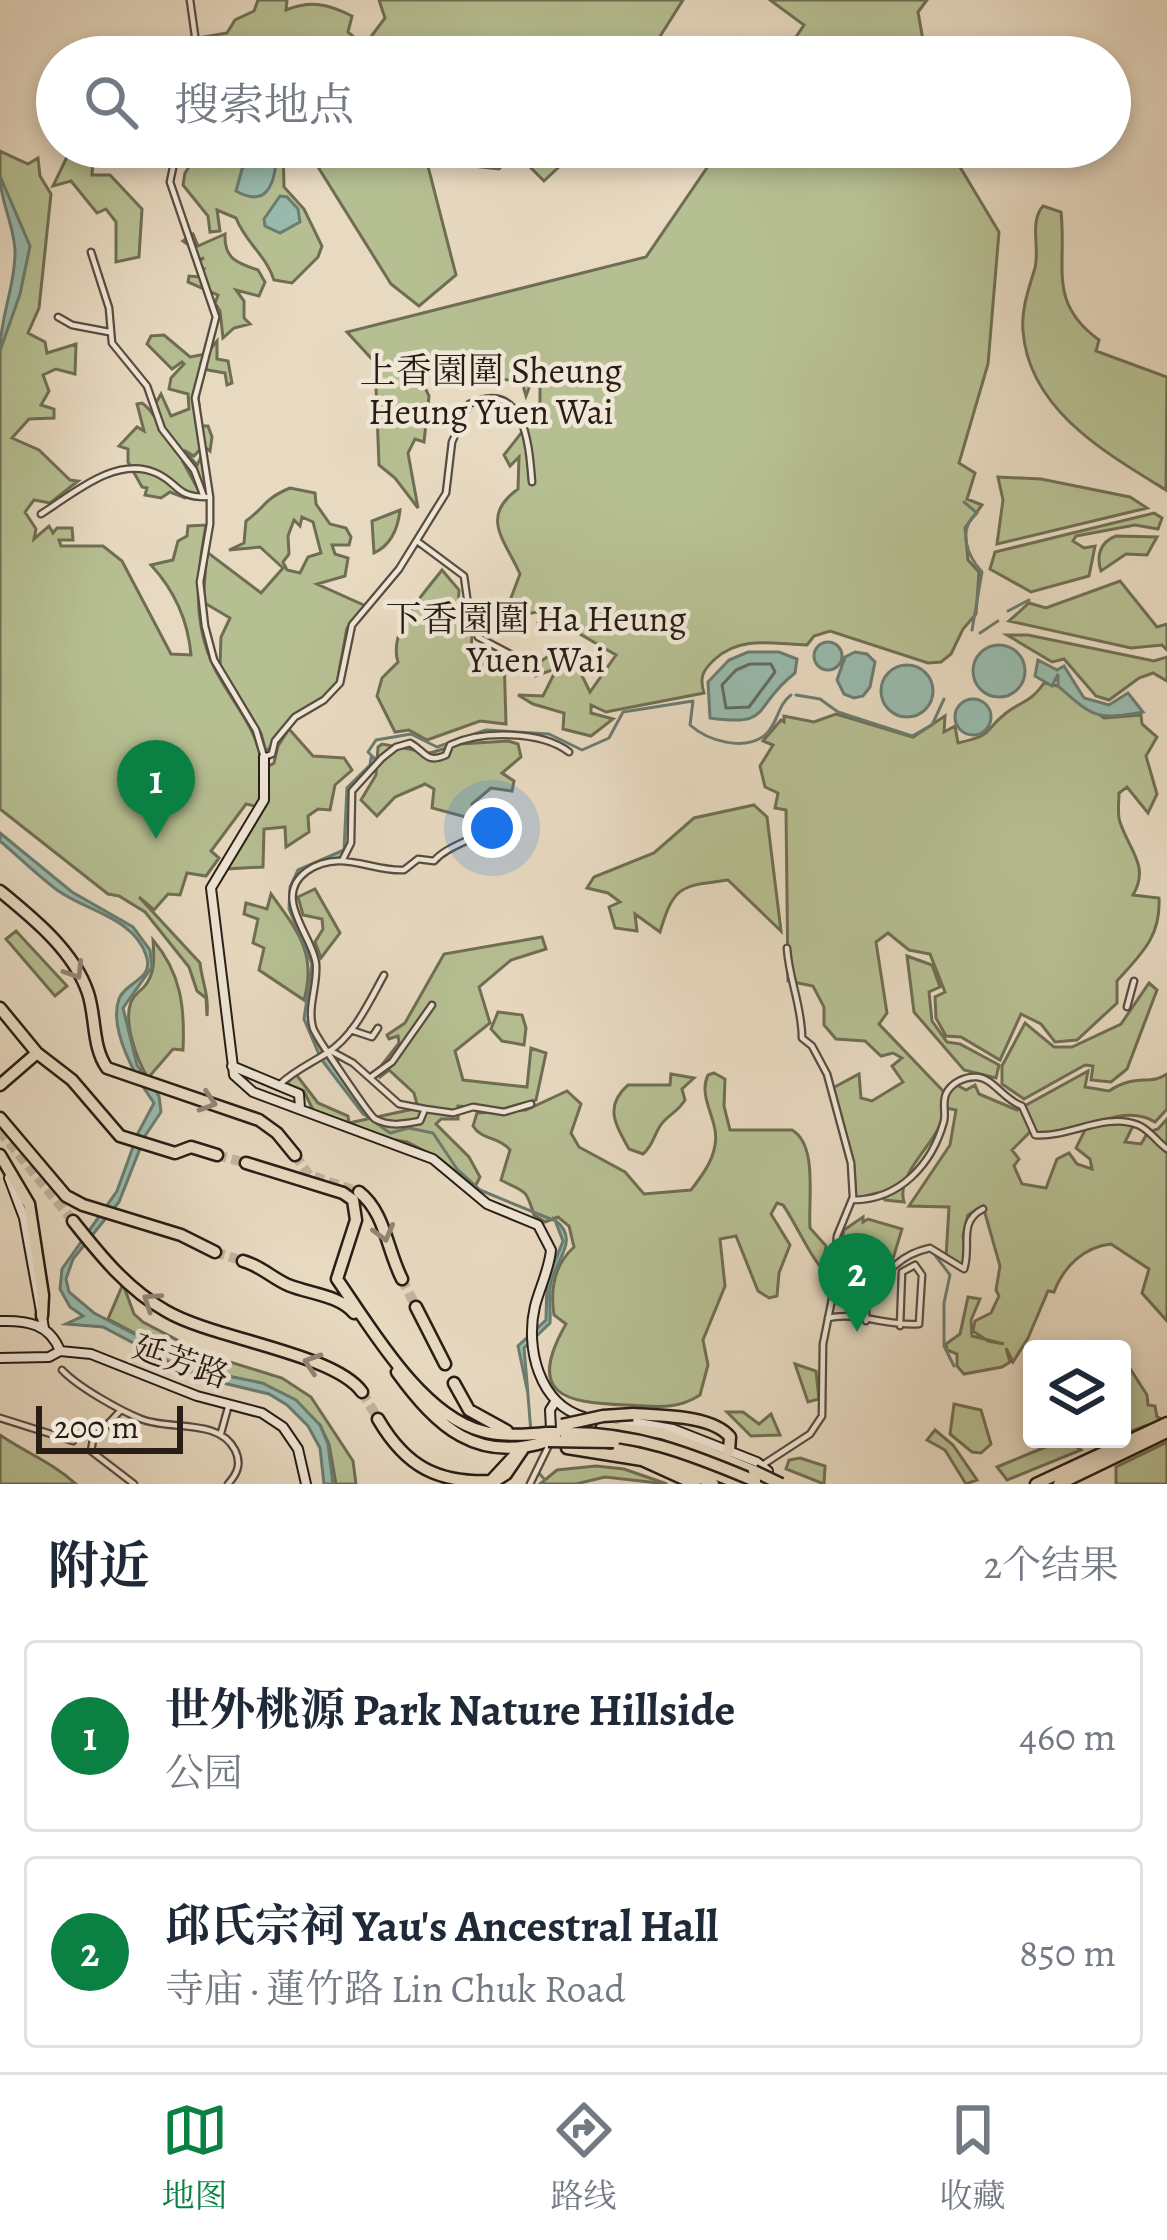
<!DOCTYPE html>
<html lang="zh">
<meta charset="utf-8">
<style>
:root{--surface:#fff;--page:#f6f6f7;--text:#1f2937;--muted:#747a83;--line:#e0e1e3;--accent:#0b8043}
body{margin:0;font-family:Alegreya,"Noto Serif SC",serif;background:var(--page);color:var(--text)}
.controls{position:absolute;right:36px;bottom:36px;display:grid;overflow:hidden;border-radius:12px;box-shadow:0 6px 18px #0003}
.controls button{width:108px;height:108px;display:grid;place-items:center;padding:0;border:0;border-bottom:3px solid var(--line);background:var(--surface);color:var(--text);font:60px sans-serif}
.scale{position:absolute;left:36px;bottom:30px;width:147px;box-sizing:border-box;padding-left:12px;border:6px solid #281e16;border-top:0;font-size:33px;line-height:42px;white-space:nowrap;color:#281e16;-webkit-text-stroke:9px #f0e7d7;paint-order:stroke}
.you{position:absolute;left:492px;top:828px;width:42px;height:42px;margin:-30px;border:9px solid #fff;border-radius:50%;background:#1a73e8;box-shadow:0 0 0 18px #1a73e833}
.badge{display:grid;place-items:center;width:78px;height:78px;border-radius:50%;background:var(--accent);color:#fff;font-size:39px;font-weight:700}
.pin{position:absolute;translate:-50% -99px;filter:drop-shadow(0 3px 6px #0008)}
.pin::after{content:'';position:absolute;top:63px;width:42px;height:36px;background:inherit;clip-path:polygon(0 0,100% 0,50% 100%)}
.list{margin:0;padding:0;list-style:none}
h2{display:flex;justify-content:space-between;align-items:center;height:156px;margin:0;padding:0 48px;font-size:51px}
h2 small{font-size:39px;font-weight:400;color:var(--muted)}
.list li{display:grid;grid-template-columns:78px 1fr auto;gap:36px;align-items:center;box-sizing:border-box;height:192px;margin:0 24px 24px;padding:0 24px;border:3px solid var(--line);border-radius:12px}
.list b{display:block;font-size:45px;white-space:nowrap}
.list p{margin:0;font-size:39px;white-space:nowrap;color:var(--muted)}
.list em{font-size:39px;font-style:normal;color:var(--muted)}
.icon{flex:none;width:66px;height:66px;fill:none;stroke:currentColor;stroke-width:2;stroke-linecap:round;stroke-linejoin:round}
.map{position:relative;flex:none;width:1167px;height:1484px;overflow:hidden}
.search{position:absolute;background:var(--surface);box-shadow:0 6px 18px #0003;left:36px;right:36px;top:36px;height:132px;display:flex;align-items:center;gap:30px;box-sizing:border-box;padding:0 42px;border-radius:66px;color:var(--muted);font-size:45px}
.sheet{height:588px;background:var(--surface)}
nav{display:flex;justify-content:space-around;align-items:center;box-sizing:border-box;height:168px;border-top:3px solid var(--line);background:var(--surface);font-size:33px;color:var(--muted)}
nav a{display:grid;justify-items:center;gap:6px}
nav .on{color:var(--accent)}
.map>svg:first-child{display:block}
</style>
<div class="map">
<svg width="1167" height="1484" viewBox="0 0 1167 1484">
<rect width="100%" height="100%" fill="#e8dac1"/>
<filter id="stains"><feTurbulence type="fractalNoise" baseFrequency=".00167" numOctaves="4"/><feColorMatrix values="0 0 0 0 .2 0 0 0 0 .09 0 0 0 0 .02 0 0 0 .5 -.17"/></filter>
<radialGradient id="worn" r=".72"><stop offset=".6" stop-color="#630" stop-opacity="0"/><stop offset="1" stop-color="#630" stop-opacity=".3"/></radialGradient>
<path fill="#b6bf92" stroke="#6f6e54" stroke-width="3" fill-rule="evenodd" d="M258,0H287L286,10C311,0 328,4 352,16L348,32L364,46L385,18L379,0H683L647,57H201L198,38L227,33L235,20L254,11Z
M770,0H927L918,12L926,57H849L870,41L864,38L836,49L830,57H757L776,46L789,47L804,25Z
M66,147H94L92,175H110L142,209L139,257L116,262V222L106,209L97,213L71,181L53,186L67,157Z
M202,147H283L284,187L304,209L322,246L318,257L292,283L274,280C266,255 245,242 236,218L217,210L220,231L210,232L208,216L183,185L185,173Z
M298,147H423L456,275L419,306L391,284L313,159Z
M477,147H580L544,181L515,152L499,169L480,167Z
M690,147H948L999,232L988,364L959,463L975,473L967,499L982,505L965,528L968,560L979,572L976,614L963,629L951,654L941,662L928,663L830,631L814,636L807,645C774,644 741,635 715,659C703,670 699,677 704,693L606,712L591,705V713L613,719L591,736L563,729L564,713L533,704L518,695L543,696L557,668L536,676L535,665L561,648L573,657L590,692L616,655L554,619L548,625L539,622L548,616L542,611L527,614L509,603L520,574C505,540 479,517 518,489L519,457L510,466L504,455L540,409V385H530L526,396L522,382L434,369L421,379L429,396L424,442L415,439L408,453L418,508L395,478L379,465L376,387L381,369L347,332L646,257L715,156Z
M0,151L28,164L38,158L40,176L51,194L39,308L28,333L45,342L47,353L76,344L75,374L56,369L43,375L49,391L41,405L54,409V418L29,419L12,438L39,450L70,480L78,481L50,503L34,500L25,512L36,529L34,539L49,526L53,533L57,528H72L73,540H59L61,546H103L122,561L171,654L191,655C188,620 175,591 151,565L173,560L178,541L187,536L188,526L206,525C197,573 192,622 214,667C229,699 257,726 261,762L269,766L274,763L278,746L289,729L313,756L344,758L352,770L335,785L330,810L318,809L308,816L309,832L286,847L285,827L264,829L263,867L225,869L264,808L246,804L211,851L219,858L206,876L187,873L180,895L168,894L154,910L139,897L200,963C202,982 209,994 207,1016L206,998L197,991L189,967L145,912L119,896L108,894L0,809V341L25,244L0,181Z
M1043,206L1061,212C1067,267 1047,302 1099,340L1096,351L1167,377L1166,490C1106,453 1029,410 1023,331C1021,309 1029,288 1035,268C1040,247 1029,222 1043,206Z
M193,234L198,246L225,234C224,258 236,263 258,270L265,282L259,296L236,290L244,301V318L250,324L234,328L223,338L220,311L215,303L218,295L188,282L189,276L200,277L204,269H197L195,263L204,258L196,260L193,248L183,241Z
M164,335L190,357L206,354L217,341V359L228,361L232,383L227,385L225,373L208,370L202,365L204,374L196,390C201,403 198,412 201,426H208L212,437L210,451L203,446L194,456L184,450L197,465L201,457L207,493L182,460L200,493L185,498L170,492L161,498L145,495L147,488L142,487L128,462V449L119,446L137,427L144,431L137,404L142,403C158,414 165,441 179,455C172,437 160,426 153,408L161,394L171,416L189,409L188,394L169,389L171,378L184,364L182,362L172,369L147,344L151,336Z
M998,477L1041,479L1130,497L1147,508L997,544L1003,500Z
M290,488L315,493L316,504L330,524L346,528L351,537L349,545H332L335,554L348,558L345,576L317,584L368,607L347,628L337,683L325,696L297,714L266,752L261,733L220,666L221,637L230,618L203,602L207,552L261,593L283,568L260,547L229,550L244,543L246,521C267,506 262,500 290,488ZM302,517L313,522L321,553L308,557L300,573L287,570L283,562L289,554L288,536L294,520L300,526Z
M400,510C398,529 391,545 374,553L372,521Z
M1154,513L1162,518L1158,529L1135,525L1076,536L1073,541L1084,548L1095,546L1089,576L1031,592L990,569L995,552Z
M1116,536L1157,537L1147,555L1126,554L1101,571C1096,556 1100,542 1116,536Z
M442,570L459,590L458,612L444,625L458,615L472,631L471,655L487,659L493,650L504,655L506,724L480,721L427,740L409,730L395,732L377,696L382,678L398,662C388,630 422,596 442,570Z
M1120,581L1157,627L1167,624V650L1162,645L1131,648L1009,621L1029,603L1046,608Z
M1007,635H1028L1154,661L1167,657V681L1153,673L1139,678L1109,700L1096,696L1064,659L1052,662Z
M1044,683L1058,686L1104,718L1141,715L1142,724L1157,737L1146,756L1157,794L1148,813L1127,787L1119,793C1119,803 1117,814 1120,822C1129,850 1150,866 1133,895L1159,898C1161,937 1141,954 1117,981V1003L1077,1040L1055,1042L1041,1024L1021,1014L1000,1060L961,1037L946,1036L936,1018L935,997L945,992L930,954L909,950L888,933L876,942L887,1013L879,1024L945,1093C944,1103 945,1113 941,1123C931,1148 896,1175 904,1202L885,1200L878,1193L856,1198L854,1166L831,1089L859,1074L861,1098L872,1101L903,1082L892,1066L902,1058L893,1053L881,1056L865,1041L836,1039L824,1025V1007L813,986L788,981L786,810L775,808L778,793L765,787L760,766L773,745L763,741L781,720L784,722V716L814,722L836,714L913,737L945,716L944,732L955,726L958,743C996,734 981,733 1006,713C1023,700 1030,703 1044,683Z
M508,741L518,744L521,757L502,773L514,781L512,791L491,788L472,804L473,819L432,808L434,789L425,784L395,797L377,816L361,800L376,775L378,747L382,744L430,753L460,744Z
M754,805L767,817L781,931L728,880C681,886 674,885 660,932L635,914L637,931L615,928L609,907L620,902L608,893L587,888L594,877L654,853L694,818Z
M315,889L340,933L321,958L315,942L323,929L322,919L303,915L298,897Z
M271,894C298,931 317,954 304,1000L259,970L264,948L253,943L258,919L244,914L246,903L267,909Z
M16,931L67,986L55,996L6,939Z
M542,937L546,949L511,960L479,987L490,1023L455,1051L463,1080L527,1087L531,1048L546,1053L536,1100L503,1109L458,1106V1119H441L436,1124L469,1157L480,1177L475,1187L440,1159L407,1142L389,1139L313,1110L304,1091L287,1084L295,1073L318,1103L348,1116L349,1123L418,1108L414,1093L389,1070L380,1077L378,1070L399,1043L398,1036L389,1039L387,1035L405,1023L444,954Z
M153,940C181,973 185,1007 183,1050L173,1049L148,1078C137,1060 123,1023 131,1002C135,993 137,994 144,987C156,973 154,957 153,940Z
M907,956L932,965L940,987L929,992L932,1021L947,1042L960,1044L999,1065L996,1078L964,1070L914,1012Z
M1149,983L1157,990L1127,1069L1111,1082L1091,1080L1093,1066L1085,1065L1024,1099L1002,1084V1066L1025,1023L1054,1047H1072L1121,1024Z
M498,1012L522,1015L526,1028L524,1045L502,1041L491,1029Z
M1088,1071L1085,1087L1109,1091C1136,1073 1149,1086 1167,1074V1109L1155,1122C1119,1099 1072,1143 1031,1131L1012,1150L1019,1159L1014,1166L1022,1184L1046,1188L1057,1159L1069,1153L1077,1164L1092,1169L1090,1159L1076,1148L1086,1128C1107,1123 1118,1122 1133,1126L1125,1142L1141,1144L1148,1132L1158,1129L1167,1119V1321L1142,1293L1149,1269L1111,1244C1084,1247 1064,1266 1054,1292L1048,1291L1028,1338L1013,1362L1006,1348L1010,1362L1002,1367L964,1374L957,1366V1354L947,1350L946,1344L960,1334L968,1297L980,1299L971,1320L972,1336L1004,1344L988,1341L973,1331L975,1321L991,1313L999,1296L996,1290L1000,1266L983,1206L968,1215L963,1236L967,1259L961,1268L946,1257L949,1207L909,1206L950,1145L956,1110L946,1108L947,1094L955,1084L966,1090L975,1085L979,1094L1017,1110Z
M714,1073L725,1079L724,1106L730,1130H792C818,1145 808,1199 810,1228L826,1246L822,1268C813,1262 794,1220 783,1205L777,1203L771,1214L790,1245L779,1273L777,1296L769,1298L758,1291L736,1236L720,1239L725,1286L703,1340L708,1365L700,1395C675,1411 655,1406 626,1405C563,1403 526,1394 566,1324L554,1315C550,1289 554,1265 574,1247L569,1226L558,1217L545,1222L534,1215C525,1186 525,1193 501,1180L510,1150C500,1137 481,1140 473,1126L477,1113L526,1110L567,1091L581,1104L571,1133L579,1147L625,1172L644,1194L691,1190C701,1177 713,1161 715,1145C720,1121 697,1098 708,1075Z
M671,1074L694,1078L682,1089L685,1100C679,1110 672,1113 664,1121C654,1131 655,1144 643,1154L629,1149C615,1124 604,1106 628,1085H670Z
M863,1217V1222L868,1219L902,1229L891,1265H885L879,1278L853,1270L852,1264L837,1268L844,1230Z
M123,1284L134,1314L143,1322L204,1354L282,1378L311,1397L353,1461L356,1484H336L329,1444L320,1425L264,1384L208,1372L108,1319Z
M1122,1356L1147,1395L1148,1405L1155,1406L1157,1417L1165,1420C1155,1423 1142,1426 1134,1430C1111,1440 1100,1454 1075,1439H1122Z
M795,1364L816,1371L819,1399L808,1402Z
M954,1404L981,1410L991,1444L981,1453L972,1452L950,1434Z
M727,1412H743L759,1424L771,1414L780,1435L751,1436Z
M935,1430L953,1445L977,1480L966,1484L945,1450L927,1440Z
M0,1435C28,1454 50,1461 76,1484H0Z
M1065,1439L1081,1450L1007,1480L997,1467Z
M1167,1442V1484H1116V1467Z
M800,1458L825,1466L824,1484L786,1469L789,1460Z
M596,1466L624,1469L667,1484L605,1477L576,1484H540L557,1470Z"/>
<path fill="#98bbae" stroke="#6b7c71" stroke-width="3" d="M265,151L276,161C274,188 264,207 236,191L242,169L258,152Z
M0,176L30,246L20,294L0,351C0,317 15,287 15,253C15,226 0,202 0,176Z
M280,196L287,197L298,209L300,222L280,233L265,226L264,219Z
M814 656a14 14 0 1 1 28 0a14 14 0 1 1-28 0Z
M973 671a26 26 0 1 1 52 0a26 26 0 1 1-52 0Z
M748,652H779L797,659L795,673C751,707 774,727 710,718L708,682L729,660Z
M855,652L867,654L875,662L870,687L863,696L854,698L844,694L837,680L845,657Z
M1038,660L1057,670L1064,666L1084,698L1109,705L1128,693L1143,712C1094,721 1093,716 1058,686V674L1052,686L1035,676Z
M881 691a26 26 0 1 1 52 0a26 26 0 1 1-52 0Z
M955 717a18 18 0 1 1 36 0a18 18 0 1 1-36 0Z
M371,758H376L372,769L351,789L350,841L342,857C303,869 278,884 300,930C305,942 313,950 315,964C317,986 304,1007 311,1029C322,1061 356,1084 364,1115L321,1059L304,1019L312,964L289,909L290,887L298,870L344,850L347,788L370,765Z
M0,833L72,892L133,927L150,950L152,967L123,1008L137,1065L159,1096L161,1112L145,1136L119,1202L73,1259L66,1279L69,1292L94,1313L208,1372L262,1383L296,1400L320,1425L328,1444L333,1484H324L320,1448L308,1426L287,1405L269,1394L198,1377L103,1327L66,1324L83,1316L70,1307L60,1289L62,1269L117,1191L138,1133L154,1103C137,1079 108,1030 119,999C126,981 155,980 146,955C134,918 86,911 57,890C37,875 19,857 0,841Z
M555,1220C580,1240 557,1257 551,1282C548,1296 551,1309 550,1323L524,1348L528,1394L518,1346L546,1320L547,1281L563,1241Z"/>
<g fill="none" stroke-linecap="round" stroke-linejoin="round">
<path stroke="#606c62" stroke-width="3" d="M750,664H771L775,672L749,707L726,708L722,685L736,670Z"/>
<path stroke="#6b7c71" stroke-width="3" d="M964,502L977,513C957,529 967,556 982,572L972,630
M1008,611L1029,600
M980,633L998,621
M796,695L820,699L838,712L912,736L932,725L944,699
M374,758L368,752L376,740L411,734L437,747L486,730L549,734L582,750L609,738L623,712L693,701L690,725C708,741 743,751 764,736C778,725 777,705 791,695
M365,1115L390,1133L409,1128L433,1133L457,1169L480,1190L553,1220
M932,1251L950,1275L944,1303V1346L954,1366
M528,1395L531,1433
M538,1472L545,1480"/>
<path stroke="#c2b49f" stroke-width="10" stroke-dasharray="10 5" stroke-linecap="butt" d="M0,1131L73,1221
M217,1155L246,1163
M295,1155L309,1175L359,1192
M215,1252L243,1261
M402,1279L416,1307
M362,1392L378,1419"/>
<defs>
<path id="street" d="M190,0L198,57
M189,147L174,163L170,182L216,317L195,398L210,497V524L200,582L205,626L214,660L256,730L264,757
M91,252L109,308L112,343L147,386L162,429L194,470L204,497
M58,317L72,325L109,332
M41,514C73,494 116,455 156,473C179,483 175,497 206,497
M417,541L464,576L469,612L478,637L529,664
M264,757L272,754L275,741L295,717L324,700L340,683L352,625L399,569L446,493L452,442L469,404C525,379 529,444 532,482
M484,831C468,842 446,847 434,861L418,859L404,870C371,872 340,848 307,871C271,897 313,936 316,964C318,985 307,1007 313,1028C316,1037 370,1116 375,1119C390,1127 404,1124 420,1121L425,1109L453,1113L473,1107L504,1112L531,1104
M343,859L351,843L352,791L382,758L396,747L410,743C426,752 426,764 446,755L450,745C482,730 542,731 569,752
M1127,1007L1134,981
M351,1030L372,1037L378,1028
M331,1051L353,1063L399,1104L425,1109
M371,1077L392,1062L432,1005
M279,1085C295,1070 310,1064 327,1053C354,1036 369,1002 384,975
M853,1200C899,1200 932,1165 944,1121C946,1112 942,1103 946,1094C951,1083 965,1076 977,1077C993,1078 1004,1100 1022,1106L1035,1135C1069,1138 1104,1112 1138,1125C1149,1129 1157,1142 1167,1149
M861,1295L866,1301V1321
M866,1301C885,1275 897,1255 930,1248L964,1269C972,1246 957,1222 983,1209
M853,1316L856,1299L861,1295
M828,1318C856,1311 889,1327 919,1324L922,1275L915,1265L902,1272L900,1326
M62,1370C78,1387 119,1410 141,1419C171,1431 219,1418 235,1450C242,1464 237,1474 228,1484
M121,1410L93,1440L91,1451L134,1484
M0,1418L73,1441
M221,1433L229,1404
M764,1464L810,1434L822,1416L823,1344L832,1299L837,1236L853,1197L851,1163L827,1074L812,1046L802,1038C802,1006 789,980 787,948
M530,1484L548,1447"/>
<path id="secondary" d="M264,757V800L211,888L234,1075L253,1092L433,1159L487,1204L538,1225L551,1250C549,1270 540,1287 535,1306C525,1348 539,1404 584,1417
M232,1066L299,1094L300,1108
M9,1178L24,1218L44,1328
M0,1321C27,1320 50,1324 60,1351
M0,1358L49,1357L60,1351L91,1354L197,1396L262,1413L283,1427L298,1449L306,1484
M615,1419L673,1429L757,1462L768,1471
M551,1429L550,1410L555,1402"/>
<path id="highway" d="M0,891C33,918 74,951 88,993C96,1017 92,1047 107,1068L259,1120L277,1133L295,1155
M0,1008L37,1053L72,1080L120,1136L175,1153L191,1147L217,1155
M0,1085L37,1053
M0,1118L66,1196L83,1205L181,1235L215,1252
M0,1155L29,1204L43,1295L42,1316
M246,1163L343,1193L353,1200L356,1220L337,1279C371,1328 421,1415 482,1431C501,1437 527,1435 547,1433
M359,1192C385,1212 387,1250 402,1279
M73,1221C100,1255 127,1289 166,1311C213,1339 334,1353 362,1392
M243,1261C261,1266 272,1278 288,1285C310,1294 339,1295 354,1313
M416,1307L445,1364
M397,1372C437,1427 477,1464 548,1441
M454,1383L469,1410L507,1431
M633,1414C661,1416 712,1415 730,1437L729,1451
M378,1419C406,1467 438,1484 495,1481L506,1474L523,1449
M602,1427L662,1433L754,1471
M616,1447L667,1461L713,1484
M567,1448L642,1460L695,1484
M648,1448L740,1484
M490,1482L516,1454
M1036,1484L1167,1423
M1059,1484L1167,1432"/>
</defs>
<use href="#street" stroke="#584d41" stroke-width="9"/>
<use href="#secondary" stroke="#281e16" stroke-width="12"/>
<use href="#highway" stroke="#281e16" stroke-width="15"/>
<use href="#street" stroke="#f0e7d7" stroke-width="4.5"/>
<use href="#secondary" stroke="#f0e7d7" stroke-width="8"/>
<use href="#highway" stroke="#e8dac1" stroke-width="10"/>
<defs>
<path id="highway-bridge" d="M562,1425L603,1416L633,1414
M547,1433H556
M565,1433C635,1432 691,1454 755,1481
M548,1441L614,1442
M754,1471L781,1484"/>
</defs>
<use href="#highway-bridge" stroke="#281e16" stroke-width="15" stroke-linecap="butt"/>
<use href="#highway-bridge" stroke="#e8dac1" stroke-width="10"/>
</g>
<defs><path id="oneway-chevron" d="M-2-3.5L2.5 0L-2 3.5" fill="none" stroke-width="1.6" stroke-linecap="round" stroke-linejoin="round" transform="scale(3)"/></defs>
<g stroke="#928574">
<use href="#oneway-chevron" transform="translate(75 971) rotate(58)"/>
<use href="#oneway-chevron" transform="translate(208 1102) rotate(18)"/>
<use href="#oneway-chevron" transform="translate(384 1233) rotate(75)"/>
<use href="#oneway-chevron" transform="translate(151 1301) rotate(-146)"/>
<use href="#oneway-chevron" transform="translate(312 1363) rotate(-162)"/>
</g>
<g text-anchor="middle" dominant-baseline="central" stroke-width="9" stroke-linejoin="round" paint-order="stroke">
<g font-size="33" fill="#281e16" stroke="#f0e7d7">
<text transform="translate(181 1361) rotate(19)">延芳路</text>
</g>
<g font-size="36" fill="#281e16" stroke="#f0e7d7">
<text x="491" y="370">上香園圍 Sheung<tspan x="491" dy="41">Heung Yuen Wai</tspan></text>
<text x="536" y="618">下香園圍 Ha Heung<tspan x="536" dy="41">Yuen Wai</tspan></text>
</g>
</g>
<rect width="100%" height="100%" filter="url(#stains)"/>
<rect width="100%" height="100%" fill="url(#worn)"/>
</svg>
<div class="controls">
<button><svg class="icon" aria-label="layers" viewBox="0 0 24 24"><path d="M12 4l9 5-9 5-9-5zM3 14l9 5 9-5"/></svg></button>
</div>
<div class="scale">200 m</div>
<div class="you"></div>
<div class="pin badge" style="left:156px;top:839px">1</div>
<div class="pin badge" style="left:857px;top:1332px">2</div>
<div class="search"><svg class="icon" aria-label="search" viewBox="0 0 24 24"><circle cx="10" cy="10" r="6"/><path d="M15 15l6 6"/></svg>搜索地点</div>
</div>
<section class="sheet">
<h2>附近<small>2个结果</small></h2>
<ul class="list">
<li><span class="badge">1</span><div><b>世外桃源 Park Nature Hillside</b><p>公园</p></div><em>460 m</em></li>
<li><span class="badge">2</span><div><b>邱氏宗祠 Yau's Ancestral Hall</b><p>寺庙 · 蓮竹路 Lin Chuk Road</p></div><em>850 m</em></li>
</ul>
</section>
<nav>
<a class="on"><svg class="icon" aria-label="map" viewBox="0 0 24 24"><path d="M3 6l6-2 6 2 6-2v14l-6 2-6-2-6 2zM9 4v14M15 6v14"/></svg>地图</a>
<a><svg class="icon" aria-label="directions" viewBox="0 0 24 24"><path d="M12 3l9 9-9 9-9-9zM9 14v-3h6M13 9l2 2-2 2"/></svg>路线</a>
<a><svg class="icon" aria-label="saved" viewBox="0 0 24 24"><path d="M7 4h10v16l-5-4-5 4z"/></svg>收藏</a>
</nav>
